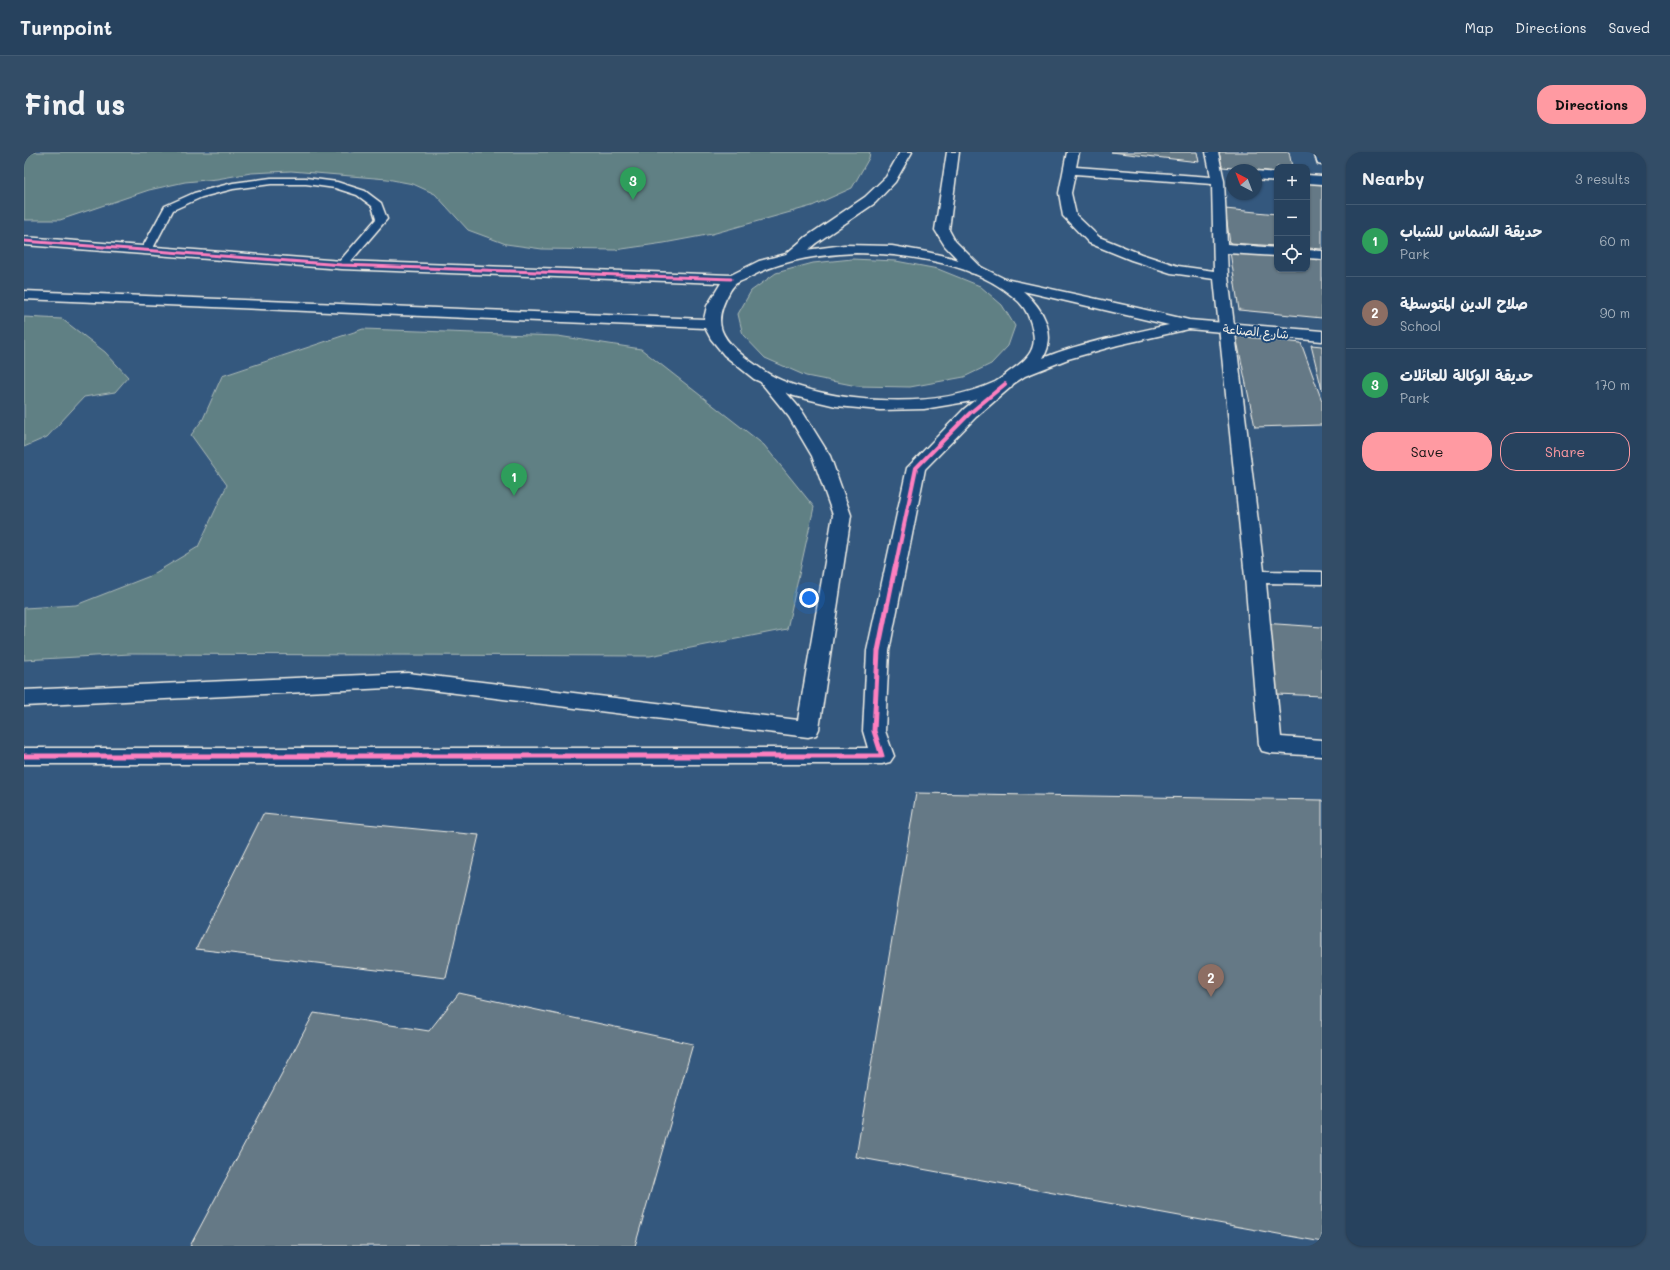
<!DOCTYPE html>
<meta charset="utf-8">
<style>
:root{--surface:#27425e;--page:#334d67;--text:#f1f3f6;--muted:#a4b0bc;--line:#435b73;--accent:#ff9aa2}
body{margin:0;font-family:Mali,"Playpen Sans Arabic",sans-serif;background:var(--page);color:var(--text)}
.controls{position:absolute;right:12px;top:12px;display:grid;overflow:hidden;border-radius:8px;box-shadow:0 1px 3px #0004}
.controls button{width:36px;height:36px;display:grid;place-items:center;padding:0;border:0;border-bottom:1px solid var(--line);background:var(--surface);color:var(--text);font:20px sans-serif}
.compass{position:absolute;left:1202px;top:12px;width:36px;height:36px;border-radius:50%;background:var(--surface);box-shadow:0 1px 3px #0004;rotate:318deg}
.you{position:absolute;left:785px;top:446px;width:14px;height:14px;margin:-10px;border:3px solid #fff;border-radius:50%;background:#1a73e8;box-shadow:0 0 0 6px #1a73e833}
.badge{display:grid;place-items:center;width:26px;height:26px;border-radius:50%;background:var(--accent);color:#fff;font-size:13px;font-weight:700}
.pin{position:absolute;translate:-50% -33px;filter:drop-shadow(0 1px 2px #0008)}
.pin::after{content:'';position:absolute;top:21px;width:14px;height:12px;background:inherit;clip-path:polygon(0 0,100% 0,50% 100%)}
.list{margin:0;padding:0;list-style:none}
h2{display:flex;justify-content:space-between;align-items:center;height:52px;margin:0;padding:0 16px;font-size:17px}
h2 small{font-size:13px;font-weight:400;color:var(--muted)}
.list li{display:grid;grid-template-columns:26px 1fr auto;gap:12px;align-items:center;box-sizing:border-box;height:72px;padding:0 16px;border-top:1px solid var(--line)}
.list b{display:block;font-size:15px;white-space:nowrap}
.list p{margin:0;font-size:13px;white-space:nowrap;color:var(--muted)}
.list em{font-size:13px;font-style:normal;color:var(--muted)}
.actions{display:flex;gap:8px;padding:12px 16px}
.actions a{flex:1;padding:9px 0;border:1px solid var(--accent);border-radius:16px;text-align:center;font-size:14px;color:var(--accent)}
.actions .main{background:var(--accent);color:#111}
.icon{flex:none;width:22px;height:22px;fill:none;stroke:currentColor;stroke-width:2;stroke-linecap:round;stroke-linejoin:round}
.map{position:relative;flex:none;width:1298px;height:1094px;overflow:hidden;border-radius:16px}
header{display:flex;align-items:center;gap:24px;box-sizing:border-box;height:56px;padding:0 20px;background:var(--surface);border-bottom:1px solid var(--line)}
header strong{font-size:19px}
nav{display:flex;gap:22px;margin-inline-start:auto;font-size:14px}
.intro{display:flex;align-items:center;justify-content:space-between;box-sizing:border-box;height:96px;padding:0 24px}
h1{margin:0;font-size:28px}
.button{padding:10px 18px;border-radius:16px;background:var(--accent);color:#111;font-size:14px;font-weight:700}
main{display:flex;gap:24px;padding:0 24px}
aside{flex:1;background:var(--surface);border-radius:16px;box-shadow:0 1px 3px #0004}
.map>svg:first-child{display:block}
</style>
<header>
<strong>Turnpoint</strong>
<nav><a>Map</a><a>Directions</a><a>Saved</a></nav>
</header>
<div class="intro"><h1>Find us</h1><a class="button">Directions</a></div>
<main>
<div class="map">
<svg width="1298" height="1094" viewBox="0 0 1298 1094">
<rect width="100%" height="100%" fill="#34587e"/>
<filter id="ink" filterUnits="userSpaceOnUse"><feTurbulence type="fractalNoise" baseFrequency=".025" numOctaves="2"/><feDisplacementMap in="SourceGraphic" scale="8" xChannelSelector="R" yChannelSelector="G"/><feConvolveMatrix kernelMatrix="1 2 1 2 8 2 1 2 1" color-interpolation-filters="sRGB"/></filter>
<g filter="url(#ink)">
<path fill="#608084" stroke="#aab8b6" d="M0,0H846L845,6L828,36L788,54L688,82L640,91L591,98L518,97L482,92L444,78L411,42L389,32L363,27L267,19L227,21L193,27L161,30L125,38L36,68H0Z
M828,107L872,109L914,117L956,134L978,153L991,174L984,194L967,212L940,225L886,235L833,234L782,224L741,206L719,183L714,162L727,139L752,121L789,111Z
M0,165L38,167L81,200L104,225L91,240L60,245L23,285L0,295Z
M339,177L534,184L617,197L740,293L790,355L763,477L626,504L106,502L0,508V456L52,453L126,424L174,395L203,333L167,283L179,267L198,224Z"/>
<path fill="#657986" stroke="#f4f1e8" d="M1087,0H1173L1175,10Z
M1195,0H1265L1268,15H1253V20L1198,15Z
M1283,30L1298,31V97L1283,96Z
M1201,57L1253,62V94L1206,91Z
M1206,100L1253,104V117H1283V106L1298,107V166L1215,158Z
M1212,184L1277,191L1298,249V273L1231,275Z
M1287,193L1298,194V238Z
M1238,471L1298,475V544L1253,542Z
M892,641L1298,648V1090L832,1005Z
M239,662L455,683L422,826L172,797Z
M435,841L669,892L611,1094H166L290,861L405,879Z"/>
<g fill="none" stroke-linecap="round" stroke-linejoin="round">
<defs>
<path id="service" d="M247,26H282L313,30L341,39L357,51L363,67L322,115H314L312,113L314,111L352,67L348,54L333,43L311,36L282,32H247L209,37L178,45L149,58L127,100H119L117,98L141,54L170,41L209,31Z"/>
<path id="minor" d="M876,0H888L871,30L851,51L792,91L773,107L768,108L763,107L761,104L763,101L782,85L841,45L862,25Z
M923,0H935L925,78L931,89L957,115L959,118L957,121L952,122L947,121L921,94L911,78Z
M1043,0H1055L1052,15L1187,25L1182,0H1194L1200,29L1203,92L1253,96V104L1203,101L1204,124L1240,419L1298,420V432L1242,431L1257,585L1298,588V604L1246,601L1238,599L1235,593L1221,425L1190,127L1147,121L1107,108L1065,91L1039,64L1035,41ZM1051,22L1188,32L1190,119L1154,114L1117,102L1075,85L1052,63L1047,41Z
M1290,0H1298V13L1294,12Z
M1232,19L1253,21V29L1232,27Z
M1283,23L1298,24V32L1283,31Z
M1283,98L1298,99V107L1283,106Z
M743,223L749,225L778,259L806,304L827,363L795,577L792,583L784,585L384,535L0,554V538L384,521L774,568L809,363L788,304L765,265L735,228L737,225Z
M981,227L987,229L989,232L987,235L952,265L901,317L865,499L861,579L870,604L866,610L858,612H0V596H844L839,579L843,499L883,316L940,257L975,229Z"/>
<path id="tertiary" d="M0,85L318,109L707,123L735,109L774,99L820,93L868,94L903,100L925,105L959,116L981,127L1105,154L1165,168L1298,179V189L1165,177L1094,193L1044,207L1001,224L983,236L948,249L900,257L856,258L812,254L770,244L730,227L700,203L687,187L681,176L0,147V139L680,167L683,154L697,131L318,117L0,93ZM832,101C886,102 954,111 995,150C1003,158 1007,169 1009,180C1013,198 1002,208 989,217C983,221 977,227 971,230C936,246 894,250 856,248C822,247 769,238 740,219C734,215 728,210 722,206C695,185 688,170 706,139C713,128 715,131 726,125C760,107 795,103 832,101ZM999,139L1145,173C1103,182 1059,190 1019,206C1034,182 1018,155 999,139Z"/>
</defs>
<use href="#service" stroke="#f4f1e8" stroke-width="3"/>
<use href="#minor" stroke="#f4f1e8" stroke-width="3"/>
<use href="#tertiary" stroke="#f4f1e8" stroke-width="3"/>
<use href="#service" fill="#1f4a7a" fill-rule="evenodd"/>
<use href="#minor" fill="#1f4a7a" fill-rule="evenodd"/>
<use href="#tertiary" fill="#1f4a7a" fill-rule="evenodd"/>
<defs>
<path id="cycleway-far2" d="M0,89L318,113L707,127"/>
<path id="cycleway-far1" d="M871,416L892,316L946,261L981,232"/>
<path id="cycleway" d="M0,604H858L850,579L854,499L871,415"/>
</defs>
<use href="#cycleway-far2" stroke="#1f4a7a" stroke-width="4.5"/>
<use href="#cycleway-far1" stroke="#1f4a7a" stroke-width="6"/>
<use href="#cycleway" stroke="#1f4a7a" stroke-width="8"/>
<use href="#cycleway-far2" stroke="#ff80c0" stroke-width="3"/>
<use href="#cycleway-far1" stroke="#ff80c0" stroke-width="4"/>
<use href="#cycleway" stroke="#ff80c0" stroke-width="5"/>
</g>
</g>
<g text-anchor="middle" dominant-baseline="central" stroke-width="4" stroke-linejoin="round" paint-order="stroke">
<g font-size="12" fill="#f4f1e8" stroke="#1f4a7a">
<text transform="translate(1232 179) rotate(5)">شارع الصناعة</text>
</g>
</g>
</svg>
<div class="controls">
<button>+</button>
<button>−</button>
<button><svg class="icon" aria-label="locate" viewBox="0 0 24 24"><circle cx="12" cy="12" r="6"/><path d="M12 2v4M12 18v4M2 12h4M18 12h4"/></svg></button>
</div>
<svg class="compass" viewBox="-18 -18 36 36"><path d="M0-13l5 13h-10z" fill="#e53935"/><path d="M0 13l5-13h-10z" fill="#a4b0bc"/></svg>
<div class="you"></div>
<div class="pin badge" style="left:490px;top:344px;background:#2e9e5b">1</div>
<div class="pin badge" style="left:1187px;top:845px;background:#8d6e63">2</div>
<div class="pin badge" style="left:609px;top:48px;background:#2e9e5b">3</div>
</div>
<aside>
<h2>Nearby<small>3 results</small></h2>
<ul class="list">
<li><span class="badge" style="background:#2e9e5b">1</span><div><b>حديقة الشماس للشباب</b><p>Park</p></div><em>60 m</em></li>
<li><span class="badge" style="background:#8d6e63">2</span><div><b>صلاح الدين المتوسطة</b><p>School</p></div><em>90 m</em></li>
<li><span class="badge" style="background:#2e9e5b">3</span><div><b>حديقة الوكالة للعائلات</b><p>Park</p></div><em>170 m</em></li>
</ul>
<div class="actions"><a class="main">Save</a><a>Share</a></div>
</aside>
</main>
